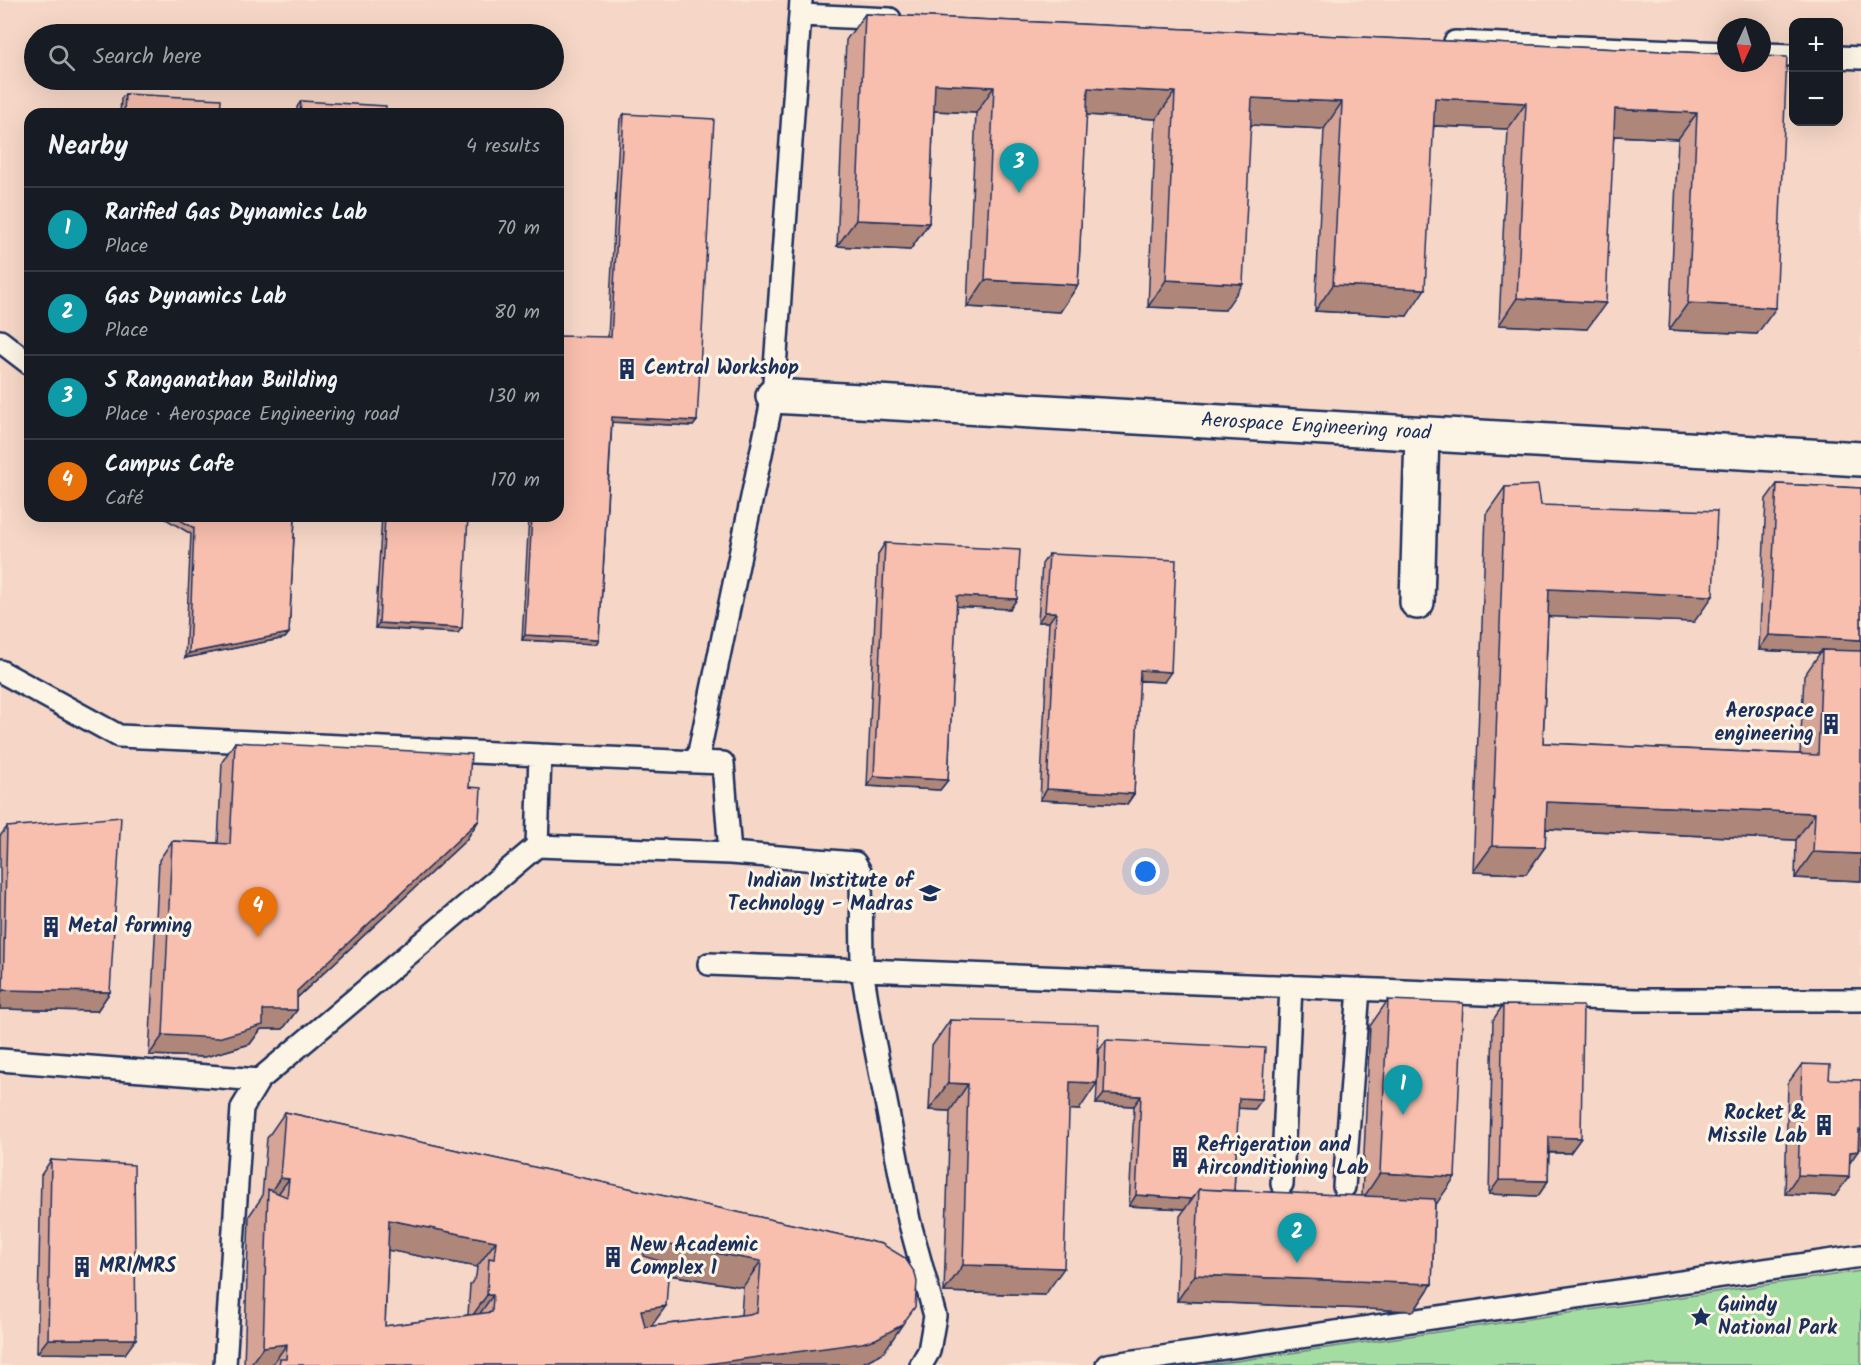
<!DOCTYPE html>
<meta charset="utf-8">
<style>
:root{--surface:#171b24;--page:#20242c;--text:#f1f3f6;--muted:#9ea1a6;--line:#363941;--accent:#1a73e8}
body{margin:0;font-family:Kalam,sans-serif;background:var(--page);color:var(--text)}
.controls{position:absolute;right:18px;top:18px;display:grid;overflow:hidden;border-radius:12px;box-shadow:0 6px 24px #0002}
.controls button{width:54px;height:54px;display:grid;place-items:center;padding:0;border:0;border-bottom:2px solid var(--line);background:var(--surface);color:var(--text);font:30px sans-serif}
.compass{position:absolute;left:1717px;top:18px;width:54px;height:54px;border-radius:50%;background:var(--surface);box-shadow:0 6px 24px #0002;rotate:184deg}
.you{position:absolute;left:1146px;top:872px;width:21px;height:21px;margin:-15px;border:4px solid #fff;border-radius:50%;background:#1a73e8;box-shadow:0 0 0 9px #1a73e833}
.badge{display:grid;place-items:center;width:39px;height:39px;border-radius:50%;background:var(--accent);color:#fff;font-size:20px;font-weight:700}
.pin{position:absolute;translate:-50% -50px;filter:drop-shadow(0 2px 3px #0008)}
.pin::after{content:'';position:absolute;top:32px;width:21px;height:18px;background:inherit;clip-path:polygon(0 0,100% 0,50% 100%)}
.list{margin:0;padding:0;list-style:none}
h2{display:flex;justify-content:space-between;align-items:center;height:78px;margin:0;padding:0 24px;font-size:26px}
h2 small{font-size:20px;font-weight:400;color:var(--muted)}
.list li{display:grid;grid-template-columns:39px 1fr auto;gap:18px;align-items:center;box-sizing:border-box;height:84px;padding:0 24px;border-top:2px solid var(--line)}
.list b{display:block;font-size:22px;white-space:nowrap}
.list p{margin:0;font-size:20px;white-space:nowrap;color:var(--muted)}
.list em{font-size:20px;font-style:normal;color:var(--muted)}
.icon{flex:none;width:33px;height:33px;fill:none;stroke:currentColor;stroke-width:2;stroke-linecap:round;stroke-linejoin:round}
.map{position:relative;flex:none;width:1861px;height:1365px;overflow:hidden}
.search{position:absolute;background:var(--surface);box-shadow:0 6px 24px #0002;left:24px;top:24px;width:540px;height:66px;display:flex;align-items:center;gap:15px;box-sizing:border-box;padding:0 21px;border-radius:33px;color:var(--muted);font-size:22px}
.panel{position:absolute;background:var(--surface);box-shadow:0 6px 24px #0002;left:24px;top:108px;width:540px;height:414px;border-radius:18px}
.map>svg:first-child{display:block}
</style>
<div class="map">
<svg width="1861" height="1365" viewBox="0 0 1861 1365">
<rect width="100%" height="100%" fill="#fbe5d4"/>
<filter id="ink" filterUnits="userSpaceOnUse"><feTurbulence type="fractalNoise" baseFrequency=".0167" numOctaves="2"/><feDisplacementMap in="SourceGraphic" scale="12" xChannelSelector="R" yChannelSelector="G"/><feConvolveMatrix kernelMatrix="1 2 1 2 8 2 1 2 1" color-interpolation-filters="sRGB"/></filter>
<g filter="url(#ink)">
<path fill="#f6d7c7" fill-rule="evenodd" d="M0,0H1861V1271L1205,1365H0ZM1794,22H1838V122H1794ZM1726,27H1762V63H1726ZM34,34H554V80H34ZM30,114H558V516H30Z"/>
<path fill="#a3dda2" stroke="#5f8680" stroke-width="1.5" d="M1861,1271V1365H1205L1222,1363Z"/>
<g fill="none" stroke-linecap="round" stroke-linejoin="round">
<defs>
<path id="lane" d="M801,15L890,19
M1455,42L1726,53
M1762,54L1794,55
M1838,57L1861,58
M0,341L30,364
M0,671L119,736L697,762
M537,846L540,755
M730,853L723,763L697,762L773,396L801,0
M709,964L1636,1000H1861
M0,1060L259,1080
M1282,1184L1291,986
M1344,1187L1359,989
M225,1365L242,1108L259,1080L537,846L730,853L855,863L861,873L862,970L872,1030L909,1220L935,1316L929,1351L921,1365
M1107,1365L1861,1256"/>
<g id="street">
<path id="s1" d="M773,396L1861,459"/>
<path d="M1417,602L1422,434"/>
</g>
</defs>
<use href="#lane" stroke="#1b2f5e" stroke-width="26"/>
<use href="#street" stroke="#1b2f5e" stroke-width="38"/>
<use href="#lane" stroke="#fcf5e5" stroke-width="21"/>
<use href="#street" stroke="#fcf5e5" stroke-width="33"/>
</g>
<path fill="#d5a496" stroke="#1b2f5e" stroke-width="1.5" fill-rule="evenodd" d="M865,14L1726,54L1757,334L1669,330L1678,139L1614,136L1587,329L1499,325L1508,129L1434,126L1407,316L1315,311L1324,129L1251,125L1225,310L1148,307L1156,119L1086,115L1078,285L1060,312L967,307L976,113L934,111L929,223L910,250L837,246L846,40Z
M125,94L220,114H120L121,99Z
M301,101L385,114H297V107Z
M624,114L697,421L693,426L612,422L599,639L596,644L522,640L529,516H558L608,337L620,119Z
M1777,484L1861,488V881L1795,878L1796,840L1546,829L1545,847L1526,874L1473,872L1486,514L1505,487L1541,505L1694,622L1548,616L1543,743L1800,754L1804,676L1820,653L1759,650L1766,499Z
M162,516H295L289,633L285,638L185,658L191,534L164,518Z
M382,516H468L458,633L375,628Z
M885,543L1017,599L1010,609L956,606L948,780L940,790L867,786L878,554Z
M1049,554L1164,682L1139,681L1134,794L1127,804L1040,800L1049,622H1038L1042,564Z
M235,742L469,787L479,820L466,840L297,998V1010L283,1029H261L250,1044L205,1057L149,1055L159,860L172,841L218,843L222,762Z
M7,827L110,992L97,1011L0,1009V836Z
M1388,1000L1437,1203H1435L1432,1284L1414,1311L1177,1301L1180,1216L1185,1209L1129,1206L1134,1106L1096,1104L1099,1050L1106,1040L1255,1109L1238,1108L1234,1191L1362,1196L1370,1026Z
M1503,1005L1581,1138L1570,1153H1549L1548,1181L1538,1196L1489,1194L1493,1020Z
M950,1020L1079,1110L1069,1109L1045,1295L944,1292L950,1111L929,1110L932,1046Z
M1802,1064L1829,1079L1858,1149L1849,1164L1835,1196L1785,1194L1788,1083Z
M285,1112L882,1244L884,1352L859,1365H244L249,1216L262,1197L267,1138ZM388,1250L477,1267L476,1276L470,1285L468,1315L385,1326ZM668,1275L743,1287L741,1315L652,1326Z
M51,1160L125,1354L37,1353L41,1175Z"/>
<path fill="#ae867a" stroke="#1b2f5e" stroke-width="1.5" d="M935,84L994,87L976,113L917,110Z
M1088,88L1175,92L1156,119L1069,114Z
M1252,98L1342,102L1324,129L1234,124Z
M1435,98L1526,103L1508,129L1416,125Z
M1615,109L1697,113L1678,139L1596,135Z
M856,220L929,223L910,250L837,246Z
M985,280L1078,285L1060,312L967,307Z
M1166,280L1243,284L1225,310L1148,307Z
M1333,285L1425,289L1407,316L1315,311Z
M1517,298L1606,303L1587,329L1499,325Z
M1688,303L1776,308L1757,334L1669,330Z
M612,417L697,421L693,426L608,422Z
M1549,589L1713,596L1694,622L1531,616Z
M957,596L1017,599L1010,609L950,606Z
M1045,612H1056L1049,622H1038Z
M379,623L462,628L458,633L375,628Z
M289,633L285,638L185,658L189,653Z
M525,635L599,639L596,644L522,640Z
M1769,635L1861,640V654L1822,650L1820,653L1759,650Z
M1140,670L1171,672L1164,682L1133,680Z
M874,776L948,780L940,790L867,786Z
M1047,789L1134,794L1127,804L1040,800Z
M1547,802L1815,813L1796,840L1528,828Z
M479,820L466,840L284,1010H297L283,1029H261L250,1044L205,1057L149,1055L163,1035L263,1010L297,991Z
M1492,846L1545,847L1526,874L1473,872Z
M1813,852L1861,854V881L1795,878Z
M3,990L110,992L97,1011L0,1009V994Z
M1070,1082L1097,1083L1079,1110L1051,1109Z
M948,1083L968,1084L950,1111L929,1110Z
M1104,1094L1141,1096L1134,1106L1096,1104Z
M1239,1098L1262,1099L1255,1109L1232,1108Z
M1859,1130H1861V1149H1845Z
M1549,1137L1581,1138L1570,1153L1538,1152Z
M1858,1151L1844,1171L1850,1152Z
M1380,1173L1455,1177L1437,1203L1362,1200Z
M1798,1175L1849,1177L1835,1196L1785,1194Z
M280,1178L289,1179L270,1205L268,1196Z
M1499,1180L1548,1181L1538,1196L1489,1194Z
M1136,1195L1192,1199L1185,1209L1129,1206Z
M389,1220L496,1241L477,1267L371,1247Z
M647,1241L761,1261L743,1287L628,1268Z
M963,1265L1064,1268L1045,1295L944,1292Z
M1195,1275L1432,1284L1414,1311L1177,1301Z
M487,1295H493L474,1322H468Z
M666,1306L647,1332L622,1336L641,1310Z
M902,1325L884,1352L859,1365H700Z
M48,1339H136L125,1354L37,1353Z
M287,1344L272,1365H250L263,1347Z"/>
<path fill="#f8bfae" stroke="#1b2f5e" stroke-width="1.5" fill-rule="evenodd" d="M865,14L1726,54V63H1762V56L1787,57L1776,308L1688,303L1697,113L1615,109L1606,303L1517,298L1526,103L1435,98L1425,289L1333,285L1342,102L1252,98L1243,284L1166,280L1175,92L1088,88L1078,285L985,280L994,87L935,84L929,223L856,220Z
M125,94L221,99L220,114H124Z
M301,101L386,106L385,114H300Z
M459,109L545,114H459Z
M624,114L714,119L697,421L612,417L599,639L525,635L532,516H558V336L611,337Z
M1777,484L1861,488V640L1769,635Z
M1538,485L1541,505L1717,511L1713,596L1549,589L1543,743L1818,755L1822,650L1861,651V854L1813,852L1815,813L1547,802L1545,847L1492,846L1505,487Z
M173,516H295L289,633L189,653L194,528Z
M385,516H468L462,628L379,623Z
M885,543L1020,550L1017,599L957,596L948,780L874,776Z
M1049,554L1176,560L1171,672L1140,670L1134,794L1047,789L1056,612H1045Z
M235,742L471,754L469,787L481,788L479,820L297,991V1010H263V1025L218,1038L163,1035L172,841L230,844Z
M121,817L110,992L3,990L7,827Z
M1388,1000L1463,1003L1455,1177L1380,1173Z
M1503,1005L1583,1006L1581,1138L1549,1137L1548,1181L1499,1180Z
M950,1020L1099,1024L1097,1083L1070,1082L1064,1268L963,1265L968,1084L948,1083Z
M1106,1040L1265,1048L1262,1099L1239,1098L1234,1191L1199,1189L1192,1199L1136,1195L1141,1096L1104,1094Z
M1802,1064L1830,1065L1829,1079L1861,1080V1130H1859L1858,1151L1850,1152L1849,1177L1798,1175Z
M285,1112L882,1244L905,1258L915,1273L917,1282L915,1307L902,1325L876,1339L862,1343L700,1365H279L280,1359H286L287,1344L263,1347L268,1189L287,1197L289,1179L280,1178ZM389,1220L496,1241L494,1259L489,1258L487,1295H493L492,1312L385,1326ZM647,1241L761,1261L757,1313L645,1327L641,1310L666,1306L669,1264L643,1256Z
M51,1160L134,1165L136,1339H48Z
M1199,1189L1435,1199L1432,1284L1195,1275Z"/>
</g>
<defs>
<symbol id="building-bare" viewBox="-9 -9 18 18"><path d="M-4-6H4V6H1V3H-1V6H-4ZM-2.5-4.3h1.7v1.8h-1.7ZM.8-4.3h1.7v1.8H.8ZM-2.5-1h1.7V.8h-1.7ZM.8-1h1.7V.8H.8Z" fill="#1b2f5e" stroke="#fcf5e5" stroke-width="2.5" paint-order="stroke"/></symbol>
<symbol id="university-bare" viewBox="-9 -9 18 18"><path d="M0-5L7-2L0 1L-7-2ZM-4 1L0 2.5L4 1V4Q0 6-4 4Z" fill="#1b2f5e" stroke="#fcf5e5" stroke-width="2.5" paint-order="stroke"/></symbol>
<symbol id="sight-bare" viewBox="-9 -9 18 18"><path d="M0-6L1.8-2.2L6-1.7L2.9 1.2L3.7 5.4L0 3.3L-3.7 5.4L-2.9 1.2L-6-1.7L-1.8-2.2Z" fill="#1b2f5e" stroke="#fcf5e5" stroke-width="2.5" paint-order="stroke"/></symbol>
</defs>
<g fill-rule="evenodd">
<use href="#building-bare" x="612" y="354" width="30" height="30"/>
<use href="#building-bare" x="1816" y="709" width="30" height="30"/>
<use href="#university-bare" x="915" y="878" width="30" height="30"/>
<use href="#building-bare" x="36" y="912" width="30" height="30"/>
<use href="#building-bare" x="1809" y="1110" width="30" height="30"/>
<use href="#building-bare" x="1165" y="1142" width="30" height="30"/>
<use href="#building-bare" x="598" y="1242" width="30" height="30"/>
<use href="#building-bare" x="67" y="1252" width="30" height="30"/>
<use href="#sight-bare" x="1686" y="1302" width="30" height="30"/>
</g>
<g text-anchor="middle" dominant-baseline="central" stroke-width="6" stroke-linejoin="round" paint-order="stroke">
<g font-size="20" font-weight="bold" fill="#1b2f5e" stroke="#fcf5e5" text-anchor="start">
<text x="644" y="369">Central Workshop</text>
<text x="1814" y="712" text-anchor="end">Aerospace<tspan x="1814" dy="23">engineering</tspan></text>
<text x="913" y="882" text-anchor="end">Indian Institute of<tspan x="913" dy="23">Technology - Madras</tspan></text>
<text x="68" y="927">Metal forming</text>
<text x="1807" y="1114" text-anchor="end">Rocket &amp;<tspan x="1807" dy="23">Missile Lab</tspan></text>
<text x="1197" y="1146">Refrigeration and<tspan x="1197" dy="23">Airconditioning Lab</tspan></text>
<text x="630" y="1246">New Academic<tspan x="630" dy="23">Complex 1</tspan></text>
<text x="99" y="1267">MRI/MRS</text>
<text x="1718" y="1306">Guindy<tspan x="1718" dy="23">National Park</tspan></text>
</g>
<g font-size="20" fill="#1b2f5e" stroke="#fcf5e5">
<text stroke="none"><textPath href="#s1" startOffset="544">Aerospace Engineering road</textPath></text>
</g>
</g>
</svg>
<div class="controls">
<button>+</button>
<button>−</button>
</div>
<svg class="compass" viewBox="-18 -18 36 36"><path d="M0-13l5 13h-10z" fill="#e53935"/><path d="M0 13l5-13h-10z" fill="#9ea1a6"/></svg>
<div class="you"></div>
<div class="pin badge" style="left:1403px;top:1115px;background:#0f9aa8">1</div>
<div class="pin badge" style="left:1297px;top:1263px;background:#0f9aa8">2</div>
<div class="pin badge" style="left:1019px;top:193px;background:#0f9aa8">3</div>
<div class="pin badge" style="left:258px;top:937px;background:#e8710a">4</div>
<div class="search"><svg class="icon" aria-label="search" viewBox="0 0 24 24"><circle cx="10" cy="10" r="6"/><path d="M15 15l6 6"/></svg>Search here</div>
<section class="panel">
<h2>Nearby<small>4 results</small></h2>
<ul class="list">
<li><span class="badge" style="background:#0f9aa8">1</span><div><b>Rarified Gas Dynamics Lab</b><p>Place</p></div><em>70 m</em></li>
<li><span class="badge" style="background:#0f9aa8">2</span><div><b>Gas Dynamics Lab</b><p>Place</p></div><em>80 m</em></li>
<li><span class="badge" style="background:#0f9aa8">3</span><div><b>S Ranganathan Building</b><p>Place · Aerospace Engineering road</p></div><em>130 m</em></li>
<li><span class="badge" style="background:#e8710a">4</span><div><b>Campus Cafe</b><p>Café</p></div><em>170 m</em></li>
</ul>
</section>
</div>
